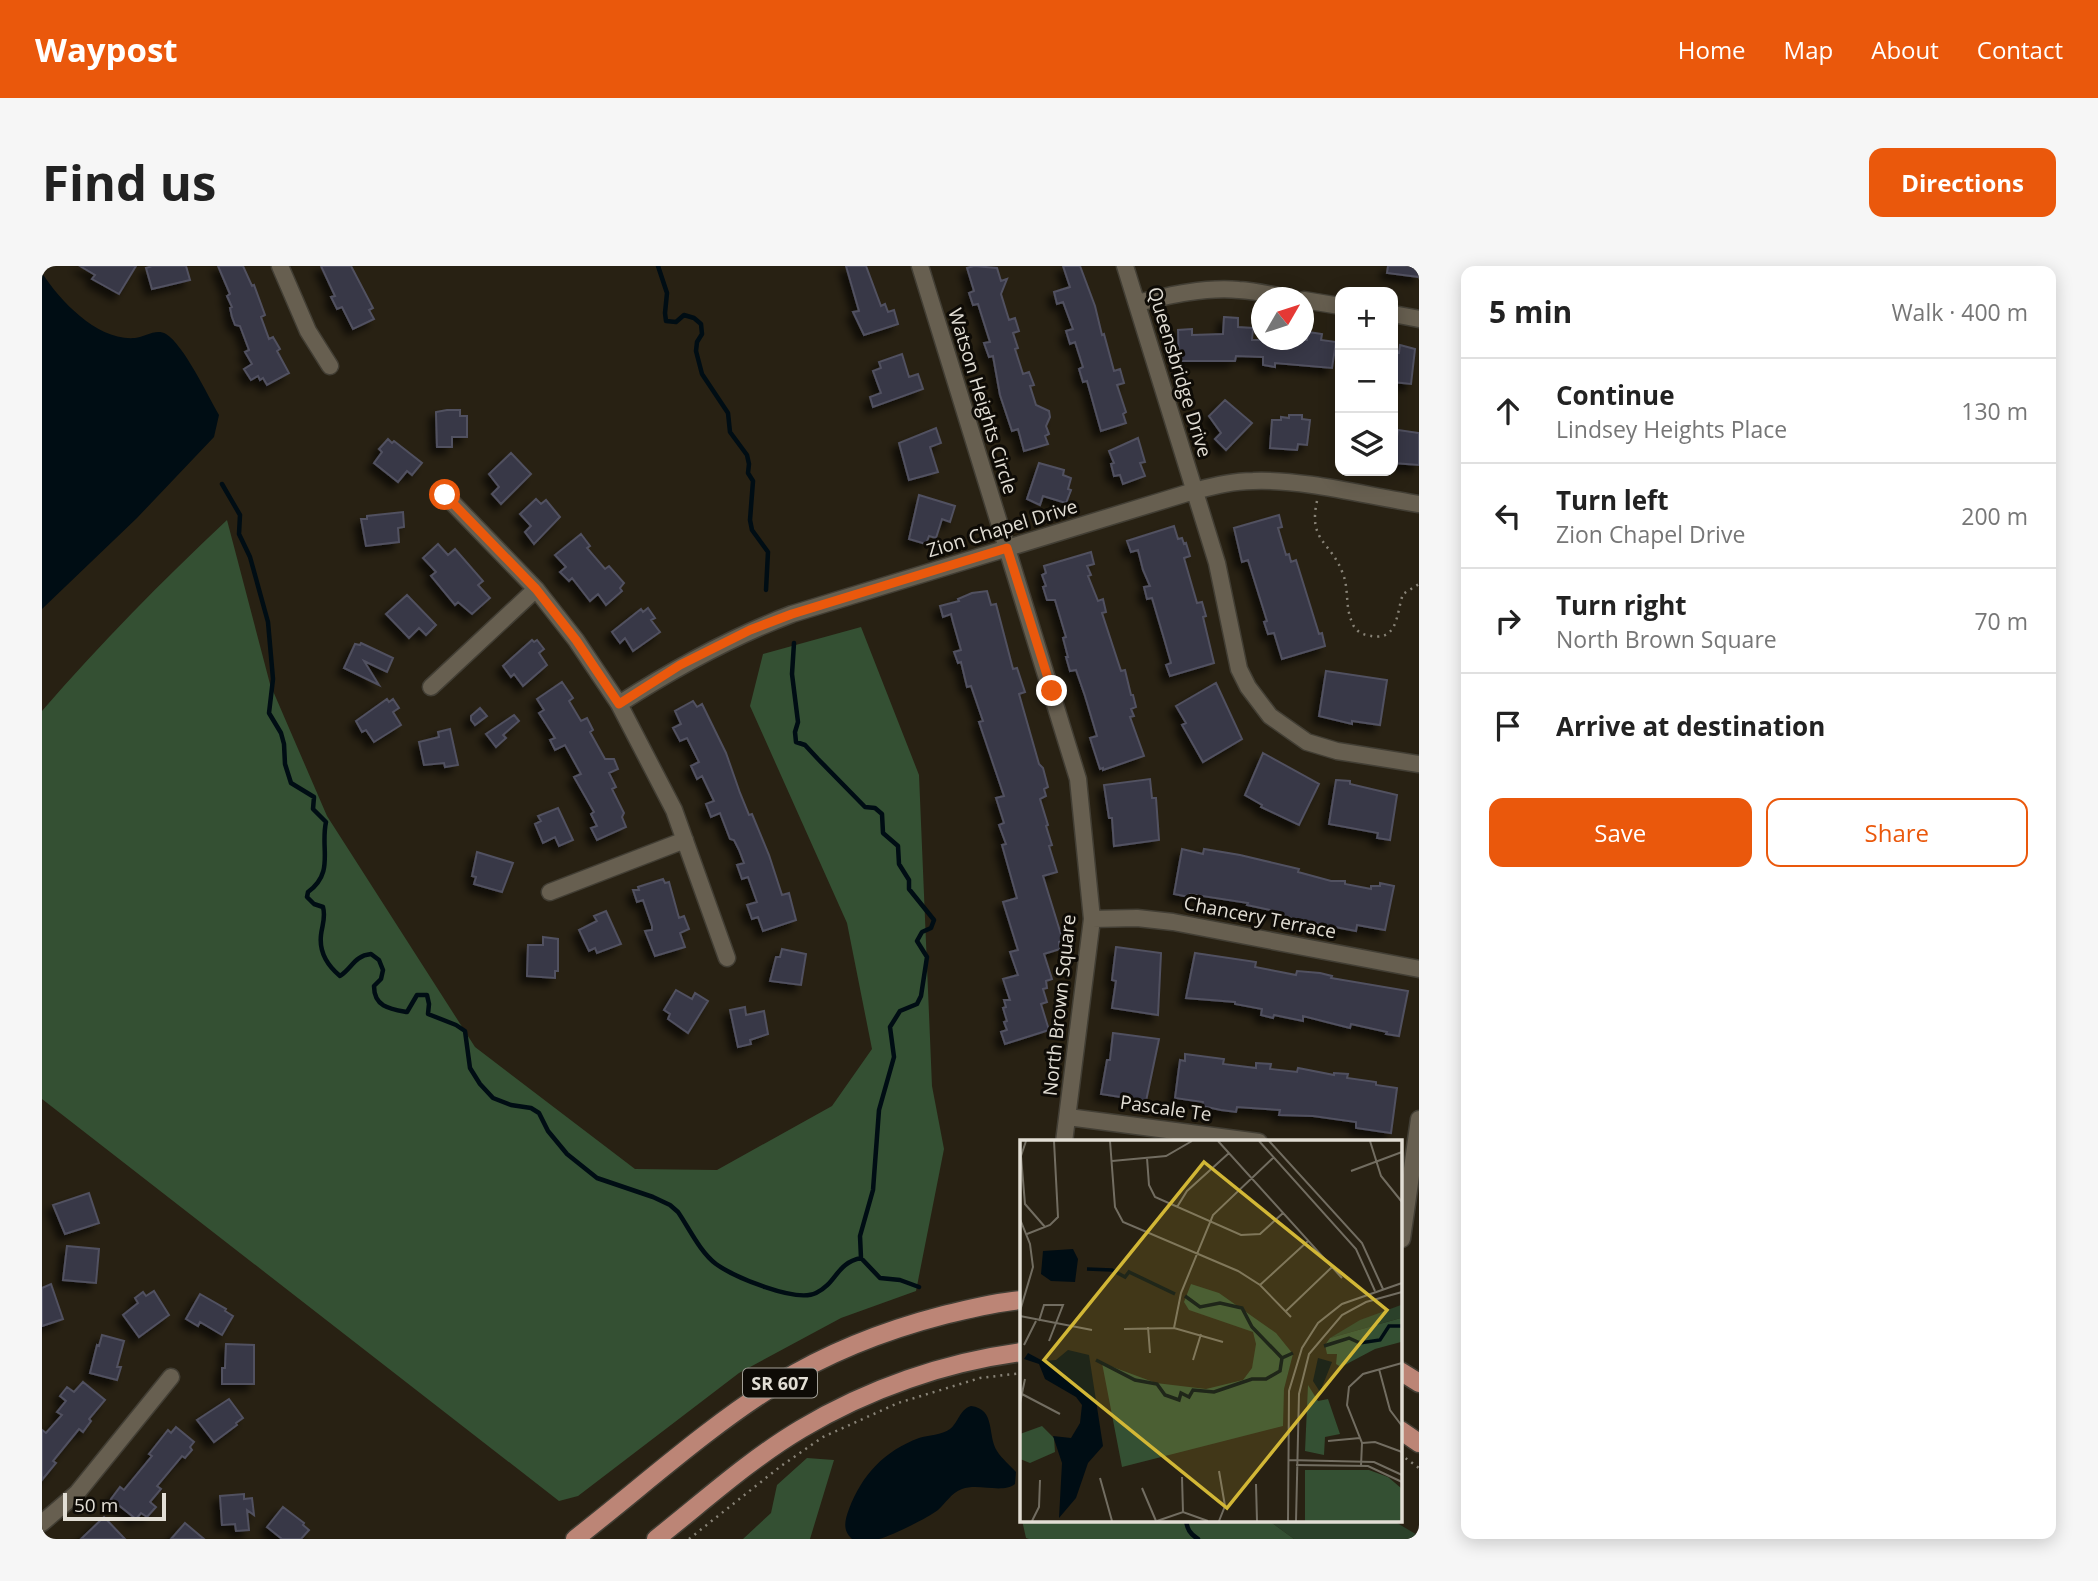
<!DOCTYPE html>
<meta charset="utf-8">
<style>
:root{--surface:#fff;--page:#f6f6f6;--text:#222;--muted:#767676;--line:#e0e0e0;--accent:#ea580c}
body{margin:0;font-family:"Open Sans",sans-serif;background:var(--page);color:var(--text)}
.controls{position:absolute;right:21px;top:21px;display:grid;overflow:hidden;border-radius:14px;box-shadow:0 4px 18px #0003}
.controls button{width:63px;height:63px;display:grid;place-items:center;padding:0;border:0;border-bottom:2px solid var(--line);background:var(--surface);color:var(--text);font:35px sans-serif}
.compass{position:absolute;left:1209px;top:21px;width:63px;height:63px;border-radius:50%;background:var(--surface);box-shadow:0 4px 18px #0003;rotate:51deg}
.scale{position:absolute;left:21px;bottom:18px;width:103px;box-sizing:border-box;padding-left:7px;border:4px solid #e2ded5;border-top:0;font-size:19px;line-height:24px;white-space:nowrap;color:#e2ded5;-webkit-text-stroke:5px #0e0b06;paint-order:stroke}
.stop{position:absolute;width:21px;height:21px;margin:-16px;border:5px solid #ea580c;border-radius:50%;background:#fff}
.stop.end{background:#ea580c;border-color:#fff;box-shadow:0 2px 7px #0008}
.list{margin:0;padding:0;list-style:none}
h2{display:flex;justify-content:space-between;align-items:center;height:91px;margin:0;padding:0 28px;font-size:30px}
h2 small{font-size:23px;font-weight:400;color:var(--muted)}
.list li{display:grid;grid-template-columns:46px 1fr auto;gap:21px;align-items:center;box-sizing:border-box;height:105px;padding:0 28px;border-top:2px solid var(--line)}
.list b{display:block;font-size:26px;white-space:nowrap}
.list p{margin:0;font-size:23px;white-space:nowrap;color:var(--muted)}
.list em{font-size:23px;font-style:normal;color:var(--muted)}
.actions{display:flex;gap:14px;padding:21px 28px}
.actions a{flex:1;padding:16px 0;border:2px solid var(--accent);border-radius:14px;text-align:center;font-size:24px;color:var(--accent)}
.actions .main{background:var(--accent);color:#fff}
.icon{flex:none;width:38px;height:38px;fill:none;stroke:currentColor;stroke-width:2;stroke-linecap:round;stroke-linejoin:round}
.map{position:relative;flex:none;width:1377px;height:1273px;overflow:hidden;border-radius:14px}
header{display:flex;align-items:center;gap:42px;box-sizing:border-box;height:98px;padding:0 35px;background:var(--accent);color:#fff}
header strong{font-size:33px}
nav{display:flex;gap:38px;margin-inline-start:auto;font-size:24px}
.intro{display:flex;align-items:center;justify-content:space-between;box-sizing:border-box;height:168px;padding:0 42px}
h1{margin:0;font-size:49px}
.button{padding:18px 32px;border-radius:14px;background:var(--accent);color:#fff;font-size:24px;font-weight:700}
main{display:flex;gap:42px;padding:0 42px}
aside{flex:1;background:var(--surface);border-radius:14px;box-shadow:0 4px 18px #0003}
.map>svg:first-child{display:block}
</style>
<header>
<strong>Waypost</strong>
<nav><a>Home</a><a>Map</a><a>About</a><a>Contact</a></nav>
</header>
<div class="intro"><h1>Find us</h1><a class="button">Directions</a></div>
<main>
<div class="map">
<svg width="1377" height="1273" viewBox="0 0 1377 1273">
<defs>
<filter id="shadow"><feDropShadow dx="-6" dy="6" stdDeviation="3.5" flood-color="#0009"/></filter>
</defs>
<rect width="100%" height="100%" fill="#282113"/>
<path fill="#2b412a" d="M1226,1254H1350L1377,1270V1273H1252Z"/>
<path fill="#345033" d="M185,254L228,418L285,550L433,781L593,903L675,904L790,840L830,783L805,657L708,440L721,388L819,361L877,509L890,820L902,883L874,1025L799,1052L697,1107L536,1230L517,1235L0,833V445C58,378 120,315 185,254Z
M765,1192L792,1194L768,1273H701L729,1247L735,1219Z
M980,1254H1226L1252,1273H987L984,1272Z"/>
<path fill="#000d14" d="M0,7C19,36 56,75 93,72C103,71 114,62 124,68C142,79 166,130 177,149L172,171L95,252L0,343Z
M929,1140C954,1143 945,1169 955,1185C960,1193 968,1199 974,1206L973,1218C960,1228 937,1217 920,1223C909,1227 904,1237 896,1244C886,1252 849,1270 837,1273C829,1273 818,1273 810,1273C800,1264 803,1254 807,1243C820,1209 842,1185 877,1172C886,1169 900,1169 908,1163C917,1156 917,1144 929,1140Z"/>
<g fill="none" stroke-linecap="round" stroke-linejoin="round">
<path stroke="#000d14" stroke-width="4.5" d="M616,0L625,27L623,47L624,55L634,56L642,49L652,52L659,58L660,68L655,76L654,85L660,108L686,147L688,166L705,189L707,198L706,207L711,215L708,254L710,264L726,286L724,324
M180,218L198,249L197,268L208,291L226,356L231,413L227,447L239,467L242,478L243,498L249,517L272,531L271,543L284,556C278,583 293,606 266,626L265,631L272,638L281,641C284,652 280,659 279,669C277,686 286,700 298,710C311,701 312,690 329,688L337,694L341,704L339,713L332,720C332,741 348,743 365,746L375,729H385L387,738L386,748L414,759L423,765L428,802L438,818L451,832L469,839L489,842L497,847L506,865L525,888L555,912L611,931L628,939L636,946C647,962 658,986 674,998C692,1011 754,1037 774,1027C795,1017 794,997 819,992L838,1012L858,1014L877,1021
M752,377L750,408L756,456L753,466L754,476L763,479L776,493L823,541L833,542L840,548L841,567L856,580L857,598L867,614V623L892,654L889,662L880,666L875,675L885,691L879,730L875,738L858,745L848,761L852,791L837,844L831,924L818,970L819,992
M1144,1254C1145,1263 1148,1268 1156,1273"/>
</g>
<path fill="#383746" stroke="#515161" stroke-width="2" filter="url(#shadow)" d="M38,0H94L77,28L50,13L53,9Z
M110,0H144L148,14L110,23L104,2Z
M176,0H201L210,20L212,19L223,49L219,51L227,73L231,71L238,83L235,85L247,107L225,119L221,112L218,114L216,110L209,114L202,103L210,98L203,86L207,84L198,60L193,59L190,51L188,42L190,41L185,30L188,28Z
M279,0H309L331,42L327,44L332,53L311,63L300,41L295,43L289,31L293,30Z
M804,0H824L839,40L843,38L846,46L852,44L856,58L822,69L811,46L817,45Z
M932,0L955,2L959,15L965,13L959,28L967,54L973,52L977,65L971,67L976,82L973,83L981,108L987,106L992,119L988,120L994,139L1007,145L1008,151L1004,160L1007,168L1003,170L1006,178L982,185L976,163L970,165L958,129L951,90L947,91L942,77L948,76L936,38L931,39L927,27L932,25L925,2Z
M1021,0H1038L1053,40L1060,69L1062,68L1072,105L1078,103L1082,117L1075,119L1084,146L1081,148L1084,157L1059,165L1045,115L1041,116L1037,103L1041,101L1033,76L1028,78L1024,65L1031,63L1021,36L1015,38L1012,26L1028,21Z
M1346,0H1377V11L1345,7Z
M1182,51L1196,52V61L1211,62L1210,74H1265L1266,66L1280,68L1279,74L1294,76L1290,102L1233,97V101L1221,99V91L1194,90L1193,95H1137L1136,64L1150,63V69L1181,68Z
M1358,79L1373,83L1369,118L1351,116V86L1357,87Z
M860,88L867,111L876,108L881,123L831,141L828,131L839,127L831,105L839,102L837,96Z
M1183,134L1210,157L1184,184L1173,173L1179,167L1167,150Z
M405,144H418V150H425V171H410V181H395L394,146Z
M1247,149H1260V153L1268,154L1265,179L1256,178L1255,184L1228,182L1230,154H1239V151L1247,152Z
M894,162L899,177L888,181L896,206L867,214L857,177Z
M1356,164L1377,167V199L1351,197Z
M1096,172L1103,196L1098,197L1103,210L1081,218L1078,209L1072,210L1069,198L1072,197L1067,185Z
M346,173L350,177L352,175L380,197L370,209L365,205L356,216L332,197L340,186L337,183Z
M469,187L489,208L459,238L450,228L457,221L447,208Z
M997,197L1022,204L1021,209L1029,212L1026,223L1029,224L1024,237L1001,230L998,239L985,233Z
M877,229L913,240L908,256L900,253L894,272L887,270L884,278L867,273Z
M494,233L499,238L504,234L518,251L492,278L483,266L489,260L478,248Z
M361,246L362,261L356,262L357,276L324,280L319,253H325V250Z
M1237,249L1240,261L1236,262L1244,289L1247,288L1249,296L1254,294L1277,368L1280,367L1283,380L1240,393L1232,367L1226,368L1222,356L1225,355L1206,294L1200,296L1192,262Z
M1132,260L1136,273L1140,272L1142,278L1144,277L1148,290L1142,292L1155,337L1160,336L1164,350L1161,351L1172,397L1128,410L1124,399L1129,397L1123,376L1110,332L1105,333L1102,321L1108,320L1101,304L1096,284L1089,286L1085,275Z
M539,268L548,280L545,282L563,303L567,300L582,317L578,322L580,325L564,339L556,328L548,335L530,312L527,315L518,306L524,301L513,289Z
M396,278L406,289L413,283L441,315L436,319L448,332L430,348L416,336L413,339L389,310L394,306L381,292Z
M1049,286L1052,298L1045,300L1049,309L1046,310L1056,335L1061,333L1064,346L1060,347L1079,405L1083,404L1089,429H1091L1094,441L1089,443L1092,450L1088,451L1102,490L1061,504V502L1058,503L1048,472L1055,470L1043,430L1034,404L1028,405L1024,391H1026L1021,372L1024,371L1013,334H1005L1001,321L1004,320L1000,309L1004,307L1002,300Z
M945,325L949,339L954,338L971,403L975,402L983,426L977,428L997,498L1001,502L1006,521L1002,523L1004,530L998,533L1006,559L1004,560L1010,579L1007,580L1015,606L1001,610L1021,675L1017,676L1018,683L1002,688L1010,713L1004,715L1005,722L1001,723L1005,736L999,738L1007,764L963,778L959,766L965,764L962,756L965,755L961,742L964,741L962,734H968L961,713L976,709L968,686L976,684L961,636L975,632L960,579L964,578L957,559L962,557L954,532L962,530L937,456L941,455L929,420L925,421L919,396L916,397L912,386L919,384L911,356L909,348L901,351L898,340L917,335L916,333L930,327Z
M365,329L394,359L384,369L377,362L367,372L344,348Z
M606,342L613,352L609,354L618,366L591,385L583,372L578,377L570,366L599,343L601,346Z
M490,374L492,376L495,374L502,383L497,387L505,399L481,420L472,408L469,411L461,400Z
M319,377L351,392L345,406L322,395L337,419L302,402L313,378L318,379Z
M1284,405L1345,414L1338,459L1310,455V458L1277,450Z
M520,416L531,432L527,435L539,455L545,452L551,464L548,466L563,493H572L576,503L567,507L574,521L570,523L582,547L580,551L584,561L555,574L549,562L555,560L549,548L552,546L532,511L539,508L523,479L513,484L508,474L513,472L497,447L502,444L495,433Z
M1174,417L1200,473L1161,496L1140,459L1144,457L1134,440Z
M345,433L347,436L351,433L357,442L351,446L359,459L332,476L324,464L320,466L314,455Z
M651,435L655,441L660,438L684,487L698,527L707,549L710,548L727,589L740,629L747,627L754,654L721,665L716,651L710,653L705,639L715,636L706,611L700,613L695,599L702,597L697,584L692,574L688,573L678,547L669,551L664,538L672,535L660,510L655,513L649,500L657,496L645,472L638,475L631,462L639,458L633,445Z
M438,442L445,450L433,459L429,454V450Z
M472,449L477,455L461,469L464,472L454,481L444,468Z
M408,463L416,499L403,501L402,497L382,499L377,476L397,471L396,466Z
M1221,487L1277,518L1257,559L1219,541L1220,539L1203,529Z
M1108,513L1110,532H1114L1117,574L1072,580L1070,552H1067L1062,519Z
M1294,514L1308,515V518L1355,529L1348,574L1335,572L1336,567L1287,558Z
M516,542L531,574L517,580L513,571L501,577L493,558L499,555L496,550Z
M1140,583L1161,588L1162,583L1198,589L1257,603L1256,606L1289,615H1303V618L1329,623V620H1338V617L1352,620L1343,664L1315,659L1314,665L1252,653L1233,647V645L1205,639L1206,637L1148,628L1147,631L1132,628Z
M435,586L471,597L460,626L432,618L434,611L430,610Z
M621,613L623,617L627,616L637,652L642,650L647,663L638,667L643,681L613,690L603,665L610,664V660L601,634L595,636L591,624H597L596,621Z
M564,645L579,678L555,687L553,682L547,685L537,664L555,655L552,650Z
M501,671L516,673V705H513V712L485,710L486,679H501Z
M1074,681L1119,687L1116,749L1070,742L1074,715L1070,714Z
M740,683L764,688L759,719L728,715L734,691H738Z
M1153,687L1214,696L1213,701L1254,709L1255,705L1278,707L1290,710L1289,712L1366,725L1357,770L1344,768L1345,766L1309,758L1308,762L1261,750V755L1232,749L1231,752L1219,749L1220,743L1193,738V736L1144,732Z
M634,724L650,733L653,727L666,735L646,767L626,753L628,748L622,744Z
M703,741L704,749L722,745L726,768L708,774L709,778L696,781L688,744Z
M1071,767L1117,773L1104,835L1059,828L1065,794H1068Z
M1143,788L1182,793L1181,798L1214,802V797L1229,798L1228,803L1255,806L1256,802L1292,809V807L1306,808L1305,812L1334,816V819L1355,822L1349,867L1314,862V856L1271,850L1237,849L1238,844L1195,841L1194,846L1179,844L1160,840L1161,836L1133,832L1138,794L1143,795Z
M47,927L57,957L23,968L11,939Z
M25,980L57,983L54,1017L21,1014Z
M9,1018L21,1053L0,1060V1022Z
M112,1025L127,1049L97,1071L81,1049L96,1037L93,1032L101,1026L104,1030Z
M158,1028L184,1043L183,1045L191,1050L180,1069L158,1056L156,1060L144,1053Z
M60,1069L82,1075L75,1101H79L75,1114L48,1107L55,1079L57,1080Z
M184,1078L212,1079V1118H180V1102H183Z
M41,1116L63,1134L47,1153L49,1155L41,1166L37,1163L11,1195L14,1197L0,1214V1164L4,1167L20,1149L15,1146L24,1135L18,1130L25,1121L32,1126Z
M187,1133L201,1152L194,1157L195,1159L172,1176L155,1154Z
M134,1161L152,1176L148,1181L150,1184L143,1192L140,1190L115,1220L119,1223L108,1236L114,1241L105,1251L99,1247L94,1253L69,1233L78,1221L82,1224L110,1190L107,1188L126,1164L129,1167Z
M202,1228V1233L210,1232L212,1249L205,1244L207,1264L194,1265L193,1258L180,1259L178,1230Z
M241,1241L262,1257L261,1259L267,1264L259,1273H240L225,1261Z
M62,1251L83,1273H39Z
M143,1257L162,1273H129Z"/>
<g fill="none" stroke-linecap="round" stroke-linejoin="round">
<defs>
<path id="street" d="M238,0L266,65L288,100
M878,0L1036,513L1050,653L1022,876
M1083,0L1175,297L1197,403L1206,421L1228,450L1265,476L1295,485L1377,498
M1262,34L1298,40
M1095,37C1128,29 1163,21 1197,24C1214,25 1230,29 1246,32
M1351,48L1377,53
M403,229L494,323L534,374L577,438L632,544L685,692
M389,421L494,323
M577,438C633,402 687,372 750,348L1152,225C1172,220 1191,215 1211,215C1263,213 1325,230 1377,238
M508,626L643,574
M1050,653L1095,652L1131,656L1377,703
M1026,851L1217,876
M1360,973L1377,853
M0,1257L35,1227L129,1111"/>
<path id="primary" d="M1358,1105L1377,1117
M1358,1164L1377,1177
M533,1273C600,1221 663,1163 735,1118C787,1086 844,1064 902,1049C927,1043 953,1036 980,1034
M614,1273C661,1236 707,1194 759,1163C826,1123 903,1096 980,1086"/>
</defs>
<use href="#street" stroke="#423e34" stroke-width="19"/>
<use href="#primary" stroke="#423e34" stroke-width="21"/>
<path stroke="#888377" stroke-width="2.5" stroke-dasharray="2 5" stroke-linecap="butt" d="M1275,235C1266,276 1289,275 1301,308C1307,323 1303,341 1310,356C1312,363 1318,368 1325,369C1357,378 1354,347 1361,328L1377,318
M1358,1188L1377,1202
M647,1273L739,1200L781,1171L856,1137L938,1112L980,1107"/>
<use href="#street" stroke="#675f50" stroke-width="16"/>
<use href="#primary" stroke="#bc8576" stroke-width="18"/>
</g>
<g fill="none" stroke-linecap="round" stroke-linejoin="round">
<path stroke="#ea580c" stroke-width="9" d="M403,229L494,323L534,374L577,438L638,399L708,364L750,348L965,282L1010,425"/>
</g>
<g text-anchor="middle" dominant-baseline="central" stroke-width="6" stroke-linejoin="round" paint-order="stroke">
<rect fill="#0e0b06" stroke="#a29f97" stroke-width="2" x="701" y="1102.5" width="74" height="29" rx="5"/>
<g font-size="18" font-weight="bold" fill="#e2ded5">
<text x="738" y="1117">SR 607</text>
</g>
<g font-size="19" fill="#e2ded5" stroke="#0e0b06">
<text transform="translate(1138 106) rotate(73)">Queensbridge Drive</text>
<text transform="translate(941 135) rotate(73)">Watson Heights Circle</text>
<text transform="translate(960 262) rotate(-17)">Zion Chapel Drive</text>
<text transform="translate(1218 651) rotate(11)">Chancery Terrace</text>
<text transform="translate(1017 739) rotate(-84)">North Brown Square</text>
<text transform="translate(1124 842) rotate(8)">Pascale Te</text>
</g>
</g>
<g transform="translate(978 874)">
<rect width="382" height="382" fill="#282113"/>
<path d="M381,165V178L310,198L340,180Z" fill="#2b412a"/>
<path d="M171,144L199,153L256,193L273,214L264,249L263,286L102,327L82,223L136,243L186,249L223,240L232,228L236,204L233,192L169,170L164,162ZM381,178V202L355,209L321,227L316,224L317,214H307L305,205L310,198ZM288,245L298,261L308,259L320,294L305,297L304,315L285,311ZM22,286L34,298L35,312L10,323L0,319V294ZM285,330H349L368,337L381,348V381H285Z" fill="#345033"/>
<path d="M53,109L58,119L55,142L31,141L21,134L23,111ZM48,210L69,215L83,306L68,323L56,358L39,378L42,323L33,296L51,298L60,283L62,265L56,257L25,239L19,224L4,219L8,213L23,221L36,220ZM298,218L312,222L300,252L293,241Z" fill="#000d14"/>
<path fill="none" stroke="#000d14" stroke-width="3.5" d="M67,129L92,130L105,137L109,132L155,154M165,156L180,167L200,163L222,168L232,187L262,218M304,206L329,198L340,203L360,200L369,186H382M76,220L115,240L137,244L145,255L159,260L161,253L169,257L173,250L194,252L232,239H246L260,231L262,218L273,213"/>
<path fill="none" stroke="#726d61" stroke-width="2" d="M6,1L1,16L5,64L25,87M90,1L95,67L103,82L218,131L240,145L271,177M198,1L322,138M239,1L336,109L355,151M249,1L342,103L363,149M350,1L361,36L382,62M127,18L129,45L135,57L221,95L240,94L263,73M92,21L146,16L172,1M331,31L382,12M157,67L167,51L209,13M0,79L10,104L13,127L0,171M7,94L30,85L38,77L34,1M240,145L288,101M265,172L312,127M0,176L72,190M19,181L24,165H43L29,201M128,187L130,213M154,188L161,153L193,75L254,17M104,189L154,188L203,202M4,205L16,181M173,220L181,194M359,229L370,270L382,286M0,253L40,274M0,263L5,239M308,301L340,298M342,303L355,302L382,312M268,320L354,322L382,335M276,325L348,326L382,342M341,326L342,303L327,265L329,247L343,234L382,223M162,337L163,372M80,338L92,381M236,344L237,381M122,348L136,381M12,381L19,367L20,340M137,381L163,372L188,381M199,381L205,366L199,331M268,381L269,251L282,208L298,183L322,164L382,143M276,381L279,254L289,214L322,175L346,162L382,152"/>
<path fill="#d2b736" fill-opacity="0.15" stroke="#d2b736" stroke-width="3.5" d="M184,22L367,170L207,368L24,220Z"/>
<rect width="382" height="382" fill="none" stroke="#e2ded5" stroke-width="3.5"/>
</g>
</svg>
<div class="controls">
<button>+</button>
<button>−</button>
<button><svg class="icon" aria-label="layers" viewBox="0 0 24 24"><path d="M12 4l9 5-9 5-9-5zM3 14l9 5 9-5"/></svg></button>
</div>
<svg class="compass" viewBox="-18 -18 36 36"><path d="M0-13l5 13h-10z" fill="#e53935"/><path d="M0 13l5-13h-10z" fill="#767676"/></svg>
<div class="scale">50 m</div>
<div class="stop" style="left:403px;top:229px"></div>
<div class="stop end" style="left:1010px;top:425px"></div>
</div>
<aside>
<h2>5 min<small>Walk · 400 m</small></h2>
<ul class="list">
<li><svg class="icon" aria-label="ahead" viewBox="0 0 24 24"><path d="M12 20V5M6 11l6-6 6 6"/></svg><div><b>Continue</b><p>Lindsey Heights Place</p></div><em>130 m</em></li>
<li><svg class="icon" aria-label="left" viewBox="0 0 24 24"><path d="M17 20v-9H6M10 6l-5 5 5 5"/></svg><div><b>Turn left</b><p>Zion Chapel Drive</p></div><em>200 m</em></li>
<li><svg class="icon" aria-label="right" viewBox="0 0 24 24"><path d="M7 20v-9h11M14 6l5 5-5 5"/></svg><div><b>Turn right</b><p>North Brown Square</p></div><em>70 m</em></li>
<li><svg class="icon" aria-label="arrive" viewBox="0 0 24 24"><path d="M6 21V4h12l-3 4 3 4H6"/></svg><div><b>Arrive at destination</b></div></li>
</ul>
<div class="actions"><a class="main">Save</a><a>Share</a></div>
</aside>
</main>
